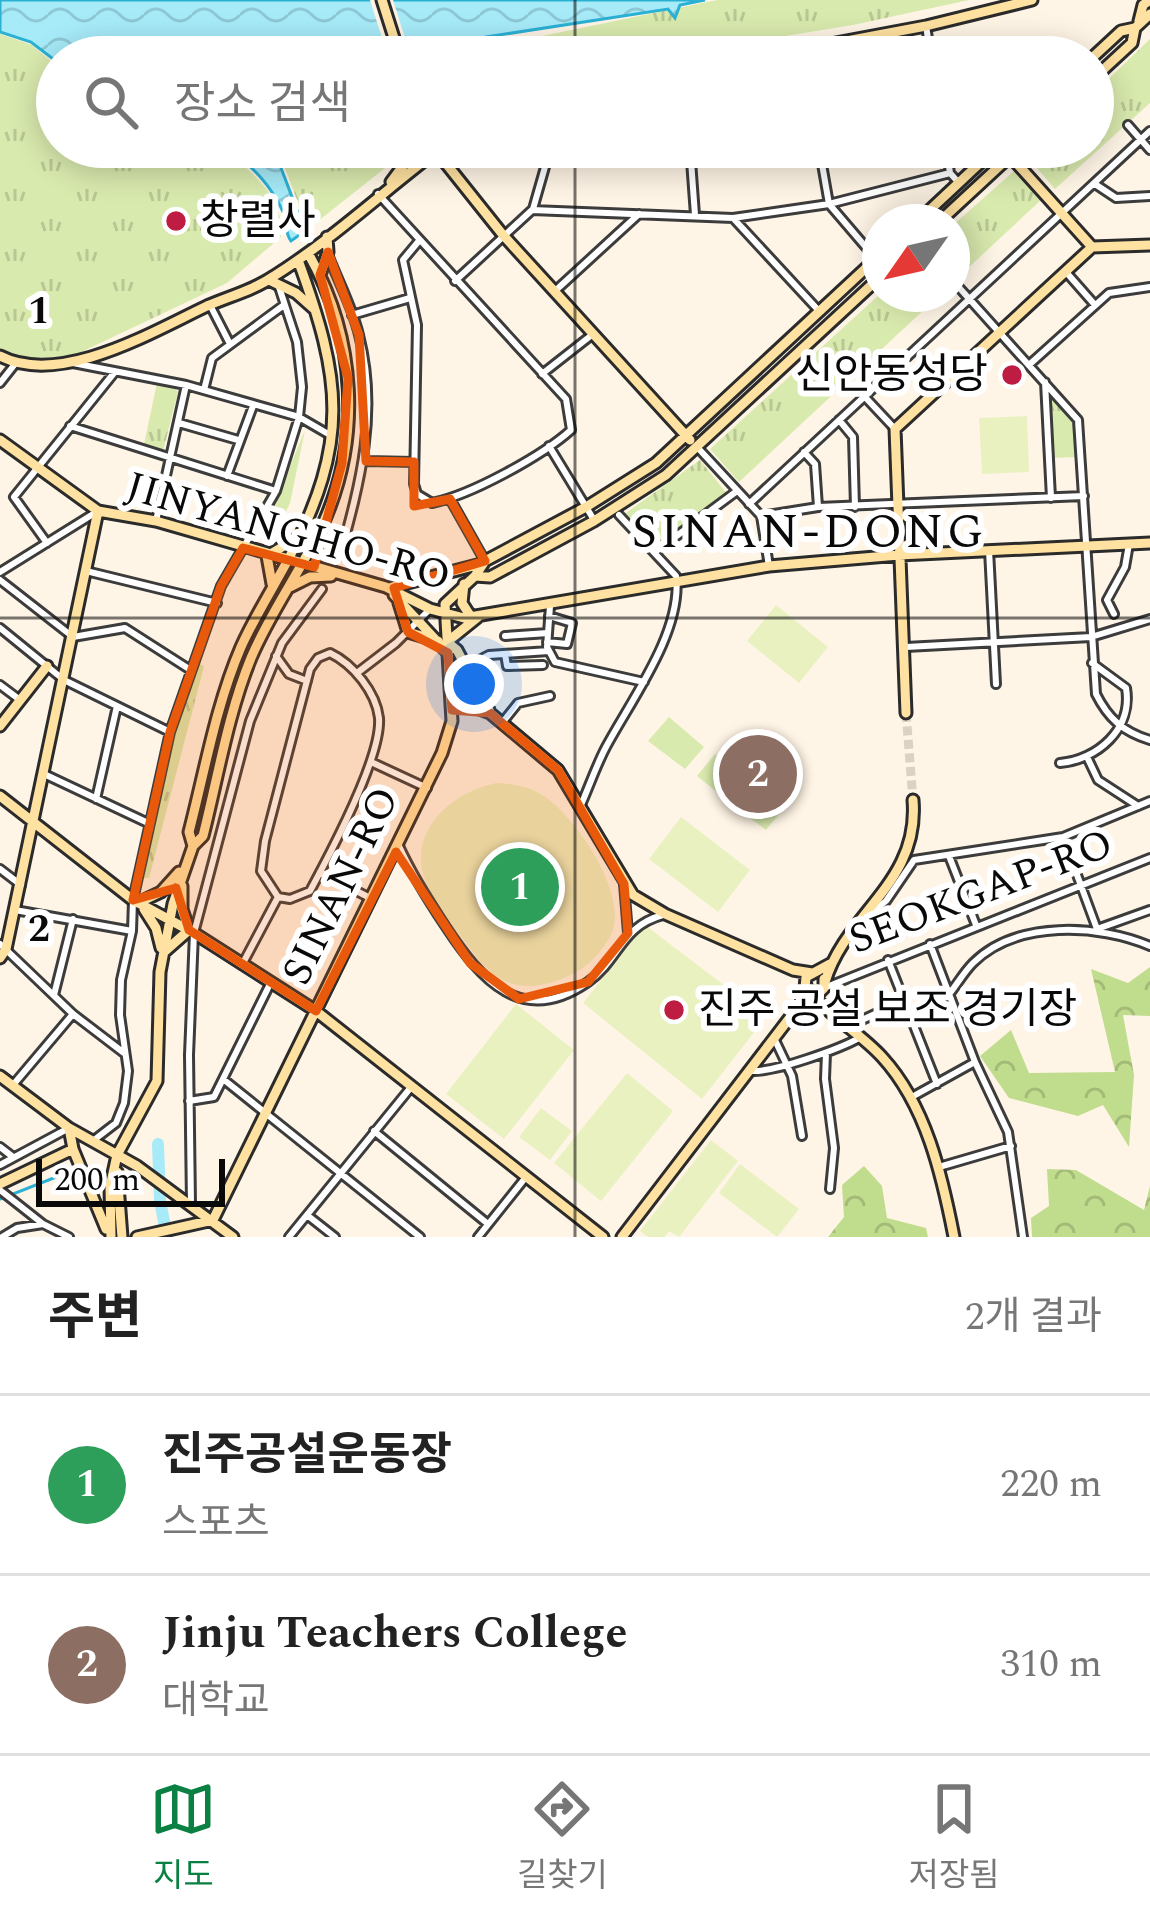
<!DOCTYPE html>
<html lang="ko">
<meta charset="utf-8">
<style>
:root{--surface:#fff;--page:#f2f2f2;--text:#222;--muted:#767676;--line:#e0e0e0;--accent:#0b8043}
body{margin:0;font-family:Spectral,"Noto Sans KR",serif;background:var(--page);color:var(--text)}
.compass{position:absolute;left:862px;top:204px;width:108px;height:108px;border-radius:50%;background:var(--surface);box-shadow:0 6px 30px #0003;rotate:236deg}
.scale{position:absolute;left:36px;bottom:30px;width:189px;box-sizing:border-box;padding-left:12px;border:6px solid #090909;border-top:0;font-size:33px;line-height:42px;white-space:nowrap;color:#090909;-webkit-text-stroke:9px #fff;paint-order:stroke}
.you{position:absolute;left:474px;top:684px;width:42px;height:42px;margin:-30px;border:9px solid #fff;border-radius:50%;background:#1a73e8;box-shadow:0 0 0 18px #1a73e833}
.badge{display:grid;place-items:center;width:78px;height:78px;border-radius:50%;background:var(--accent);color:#fff;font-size:39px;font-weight:700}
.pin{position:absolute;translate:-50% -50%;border:6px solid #fff;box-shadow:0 3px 12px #0006}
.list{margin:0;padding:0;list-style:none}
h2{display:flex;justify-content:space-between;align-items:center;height:156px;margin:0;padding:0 48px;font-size:51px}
h2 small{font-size:39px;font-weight:400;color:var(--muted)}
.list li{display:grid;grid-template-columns:78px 1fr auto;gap:36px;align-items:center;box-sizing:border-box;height:180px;padding:0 48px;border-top:3px solid var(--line)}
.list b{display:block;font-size:45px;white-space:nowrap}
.list p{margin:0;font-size:39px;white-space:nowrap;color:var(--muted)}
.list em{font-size:39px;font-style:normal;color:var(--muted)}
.icon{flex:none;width:66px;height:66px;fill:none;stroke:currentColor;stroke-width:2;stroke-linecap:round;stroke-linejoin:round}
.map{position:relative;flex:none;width:1150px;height:1237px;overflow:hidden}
.search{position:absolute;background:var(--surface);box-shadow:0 6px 30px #0003;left:36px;right:36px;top:36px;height:132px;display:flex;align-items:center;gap:30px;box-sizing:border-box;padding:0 42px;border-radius:66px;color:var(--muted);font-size:45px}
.sheet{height:516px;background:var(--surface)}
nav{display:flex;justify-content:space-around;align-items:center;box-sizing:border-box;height:168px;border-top:3px solid var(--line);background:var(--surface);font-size:33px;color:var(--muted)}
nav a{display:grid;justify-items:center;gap:6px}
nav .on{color:var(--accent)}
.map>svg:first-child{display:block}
</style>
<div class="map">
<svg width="1150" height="1237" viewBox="0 0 1150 1237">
<defs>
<pattern id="forest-crowns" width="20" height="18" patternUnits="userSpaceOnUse" patternTransform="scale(3)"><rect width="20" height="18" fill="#c0dc8d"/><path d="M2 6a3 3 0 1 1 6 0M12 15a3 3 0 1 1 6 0" fill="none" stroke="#a4bb78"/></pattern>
<pattern id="park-tufts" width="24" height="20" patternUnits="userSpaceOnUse" patternTransform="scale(3)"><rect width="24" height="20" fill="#d9eaae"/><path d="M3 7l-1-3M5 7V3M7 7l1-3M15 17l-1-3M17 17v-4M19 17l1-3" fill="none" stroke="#b9c794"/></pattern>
<pattern id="water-waves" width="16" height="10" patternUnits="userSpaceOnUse" patternTransform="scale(3)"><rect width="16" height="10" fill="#a7ebf9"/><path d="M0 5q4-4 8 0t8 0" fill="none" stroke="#8ec8d4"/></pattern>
</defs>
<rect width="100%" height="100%" fill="#fff5e6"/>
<path fill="#d9eaae" d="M305,430L290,503L271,542L260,539Z
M669,717L704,747L685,769L648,741Z
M715,754L748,779L729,802L697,776Z
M756,787L783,809L766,830L738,809Z"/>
<path fill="url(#forest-crowns)" d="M1150,967V1016L1123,1015L1134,1075L1129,1147L1103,1105L1078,1116L1009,1098L980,1056L1011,1030L1029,1073L1115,1072L1091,969L1128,983Z
M864,1166L882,1186L887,1218L926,1228L928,1237H828L844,1217L842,1185Z
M1047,1169L1076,1170L1144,1210L1150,1186V1237H1032L1031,1218L1049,1206Z"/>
<path fill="url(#park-tufts)" d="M717,0H969L853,25L654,57H502L498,45Z
M0,34L32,45L57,66V147H224C251,173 285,196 281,237L227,283L75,355L28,359L0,350Z
M1150,39V103L1055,189L1030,160L1031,154L1038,147H1093V94Z
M277,147H404L399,157L308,229Z
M1014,171L1041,200L952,283V226Z
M880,294H941L739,482L710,449Z
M157,383L174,387L178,392L163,451L159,454L143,449Z
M1054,396L1073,420L1078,457L1051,458L1048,398Z
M700,460L728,495L653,548L623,515Z
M191,660L204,666L149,878H143L161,765Z"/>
<path fill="#eaf1c1" d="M1027,416L1029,472L982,474L979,418Z
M776,605L828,647L799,683L747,641Z
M497,783C515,784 533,787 548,799C578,822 622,887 614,925C611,940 600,952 589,963C577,973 564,979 549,983C500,996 480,962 455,928C442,909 423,887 421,863C418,820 460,790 497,783Z
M681,817L750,870L718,912L649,859Z
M645,925L766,1017L702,1099L583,1003Z
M516,1004L574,1050L504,1139L446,1094Z
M627,1073L673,1111L601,1201L554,1163Z
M541,1108L572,1131L550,1160L519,1137Z
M711,1140L738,1161L679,1237L669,1231L665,1237H648L640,1231Z
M740,1164L799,1209L777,1237L719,1193Z"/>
<path fill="url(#water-waves)" stroke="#2bb1d4" stroke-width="3" d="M0,0H705L680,5L675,18L668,9L486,37L421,57H57V62L31,42L0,32Z
M228,147H273L305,231L291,241C284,231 288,225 284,214C271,184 252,167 228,147Z"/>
<path fill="#fff5e6" d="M370,0H393L411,57H388Z"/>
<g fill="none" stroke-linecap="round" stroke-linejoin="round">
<path stroke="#2bb1d4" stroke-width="3" d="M0,1199L74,1170"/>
<path stroke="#a7ebf9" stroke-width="12" d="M158,1144L160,1201L167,1237"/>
<path stroke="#dad2c5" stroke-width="9" stroke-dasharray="9 4.5" stroke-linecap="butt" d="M906,713L913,800"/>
<defs>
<path id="street" d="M926,26L931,57
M1128,125L1150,150
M690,147L695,215
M819,147L829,204
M946,147L950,173
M693,153L730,147
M1095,184L1116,198L1150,196
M378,194L566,399L571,430C542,456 471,495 432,503L417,494L414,484L417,325L403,260L418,242
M829,204L876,259
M533,209L547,160H569L567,147
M733,218L829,204L950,173L959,183
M329,257C339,283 353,309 359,335C379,412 360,483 340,556
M1066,272L1095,305
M455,281L532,210L733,218L820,312
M955,283L1078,420L1096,694C1108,718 1123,732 1150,740
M555,291L639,214
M210,305L230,344
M352,315L410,298
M73,363L186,385L299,417L330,435
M1030,364L1109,293L1150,287
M542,374L593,334
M1045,382L1051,498
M0,383L15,364
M204,390L212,358L284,305
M865,397L895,429
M839,420L853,437L855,507
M179,423L238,440
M70,426L276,491
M549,446L594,520
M698,448L761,516L769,566
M804,452L815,464L818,507
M366,461L414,462
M227,476L253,406
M450,499L485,561
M749,504L1150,131
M761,516L818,507L1084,496
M156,521L186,385
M47,543L14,497L114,373
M989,550L996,684
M655,552L737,491
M86,571L217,603
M0,572L98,511
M0,580L73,637L125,628L189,669
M550,606L547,647L555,662L644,682
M1114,614L1107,600L1125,567L1129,544
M0,628L64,680L170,732
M505,636L548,633
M547,642L567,644L572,623L549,616
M906,647L1091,637L1150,619
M330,653C353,664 376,692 379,718C382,757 330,854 310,891L290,899L278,897L261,871L265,841L310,669L318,658Z
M505,654L507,666L543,665
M276,656L289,674L307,681
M466,667L489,655L549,651
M357,673L396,643L430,609
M0,685L20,700
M502,723L518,703L550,696
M1088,759L1098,780L1138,806
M371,762L427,788
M1060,763C1097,760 1133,729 1126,688L1092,663
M44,774L148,823
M96,799L117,706
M1150,801L1063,837L1097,929L1150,910
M580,807C589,787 596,766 606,747C631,700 683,631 676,576L619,515
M399,846C412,875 428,900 446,927C481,980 522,1028 588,982C620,959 621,926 663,915
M949,856L976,925
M0,869L21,885
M320,872L370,898
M624,884L628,933
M15,910L132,931
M867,916L886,901L914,860L1063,837
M0,944L73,1014L124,1053
M930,944L975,1062L1008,1132L1023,1237
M888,960L937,1084
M243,963L278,897
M824,988L1150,858
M950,993C958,983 964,972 973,963C1016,920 1099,924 1150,946
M54,995L73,919
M849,1026L903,1001
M774,1038L792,1076L802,1136
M826,1053L825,1079L834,1148L830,1189
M752,1071C775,1072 840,1049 861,1037
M223,1079L420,1237
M13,1085L73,1014
M910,1098L975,1062
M189,1101L214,1097L270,984
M374,1131L488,1224
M94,1140L116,1123L124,1103L128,1071L120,1015L121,980L132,931L133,900L170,732L221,586L276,491L299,417L302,387L297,342L279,287
M0,1147L13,1157
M0,1165L69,1128
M939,1167L1011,1146
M0,1190L43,1224L69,1237
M191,1204L189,1055L194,933L250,721L282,643L322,589
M307,1215L335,1237
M2,1237L17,1228L43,1224
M289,1237L412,1086
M478,1237L526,1177"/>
<path id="secondary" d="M382,0L400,57
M1139,21L1143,5L1150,0
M761,57L926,26L1032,0
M1093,57L1121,31L1135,28
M1093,79L1132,43L1135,28L1150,14
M1002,147L1092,247
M436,151L503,235L690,440
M391,182L417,147
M917,222L997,147
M939,222L1020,147
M320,275L328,252L327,237
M269,280L296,293L314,309
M0,356C60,387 152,332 207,306C230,296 254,290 274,276C333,239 386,189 442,147
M0,440L98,511L156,521L386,587L430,609L464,618L769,566L899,555L1150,543
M475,576L490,577L594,521L666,475L880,277
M272,584L267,556L294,540
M464,584L462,603L471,617
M290,587L310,577L331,576
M392,587L481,564
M394,595L448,653
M399,603L408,632L438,641
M478,617L447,642L457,650L489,710
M450,682L477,708L490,713L558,770L633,895L665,914L793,970L812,973
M906,713L895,429L1092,247L1150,245
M0,726L47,666
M0,796L133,900L194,933L316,1011L603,1237
M193,846L189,832C205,770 216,705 241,647C255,616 273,588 289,558C350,441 342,380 298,260
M138,903L161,892L179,872
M144,909L156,928L161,948
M164,952L189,930L182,909V886
M0,958L6,949L98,511
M824,979V988L818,994L805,988L806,977L830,964
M825,982C846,912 920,883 913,800
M812,994C831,1017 861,1034 882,1057C926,1105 942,1175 954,1237
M0,1076L69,1128L137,1166L233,1237
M69,1128L73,1149L106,1229
M117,1172L122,1237
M0,1184L73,1149
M111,1237L110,1187L117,1155L157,1081L160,972L173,904L193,846L203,836C218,777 228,714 251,658C270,613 300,572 321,528C363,439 356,337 308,253
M137,1237L213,1220L442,753L452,721L445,604L475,576L485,561L586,507L656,463L880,255
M622,1237L801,1003L811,994"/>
</defs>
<use href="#street" stroke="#3c3c3c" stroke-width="12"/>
<use href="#secondary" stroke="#2b2b2b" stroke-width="15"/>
<use href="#street" stroke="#fff" stroke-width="6"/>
<use href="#secondary" stroke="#ffe2a1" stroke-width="9"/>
</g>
<path fill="#e8590c" fill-opacity="0.2" stroke="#e8590c" stroke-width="9" stroke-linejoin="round" d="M328,252L359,335L366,461L414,462V506L450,499L485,561L394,588L408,632L448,653L452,710L490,713L558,770L624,884L628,933L588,982L519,999L470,963L396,852L316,1011L189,930L176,888L133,900L170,732L221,586L243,548L314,567L342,463L348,378L320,275Z"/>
<path fill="none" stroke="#090909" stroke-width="3" stroke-opacity="0.55" d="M575,0V57M575,147V1237M0,618H1150"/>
<g fill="#bf1c43" stroke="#fff" stroke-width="4.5">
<circle cx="176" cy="221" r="12"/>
<circle cx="1012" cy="375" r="12"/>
<circle cx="674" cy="1010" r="12"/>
</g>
<g text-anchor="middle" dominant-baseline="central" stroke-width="12" stroke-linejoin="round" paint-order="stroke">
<g font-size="42" fill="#090909" stroke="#fff" text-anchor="start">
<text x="200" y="221">창렬사</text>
<text x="988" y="375" text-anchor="end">신안동성당</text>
<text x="698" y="1010">진주 공설 보조 경기장</text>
</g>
<g font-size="42" fill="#090909" stroke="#fff">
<text transform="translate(288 532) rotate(16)">JINYANGHO-RO</text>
<text transform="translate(341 886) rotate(-64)">SINAN-RO</text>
<text transform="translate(981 892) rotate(-21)">SEOKGAP-RO</text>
</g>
<g font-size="48" letter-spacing="3" fill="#090909" stroke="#fff">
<text x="809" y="532">SINAN-DONG</text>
</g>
</g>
<g font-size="39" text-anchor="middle" font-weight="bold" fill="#090909" stroke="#fff" stroke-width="12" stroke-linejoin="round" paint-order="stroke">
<text x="39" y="323">1</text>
<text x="39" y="941">2</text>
</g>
</svg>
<svg class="compass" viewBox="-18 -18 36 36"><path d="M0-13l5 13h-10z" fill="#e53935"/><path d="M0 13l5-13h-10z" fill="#767676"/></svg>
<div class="scale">200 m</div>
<div class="you"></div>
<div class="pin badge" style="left:520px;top:887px;background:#2e9e5b">1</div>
<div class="pin badge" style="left:758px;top:774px;background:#8d6e63">2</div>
<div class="search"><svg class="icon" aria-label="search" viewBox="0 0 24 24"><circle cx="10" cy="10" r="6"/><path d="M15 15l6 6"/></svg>장소 검색</div>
</div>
<section class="sheet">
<h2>주변<small>2개 결과</small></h2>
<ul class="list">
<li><span class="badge" style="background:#2e9e5b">1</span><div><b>진주공설운동장</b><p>스포츠</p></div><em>220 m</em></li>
<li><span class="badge" style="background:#8d6e63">2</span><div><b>Jinju Teachers College</b><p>대학교</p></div><em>310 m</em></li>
</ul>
</section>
<nav>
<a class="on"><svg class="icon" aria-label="map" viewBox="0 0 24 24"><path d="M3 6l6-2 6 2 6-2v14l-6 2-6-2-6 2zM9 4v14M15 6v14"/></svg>지도</a>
<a><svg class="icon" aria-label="directions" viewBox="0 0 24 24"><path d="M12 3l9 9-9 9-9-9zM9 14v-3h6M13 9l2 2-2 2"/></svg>길찾기</a>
<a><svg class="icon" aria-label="saved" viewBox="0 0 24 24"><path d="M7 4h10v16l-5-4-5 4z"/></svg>저장됨</a>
</nav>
